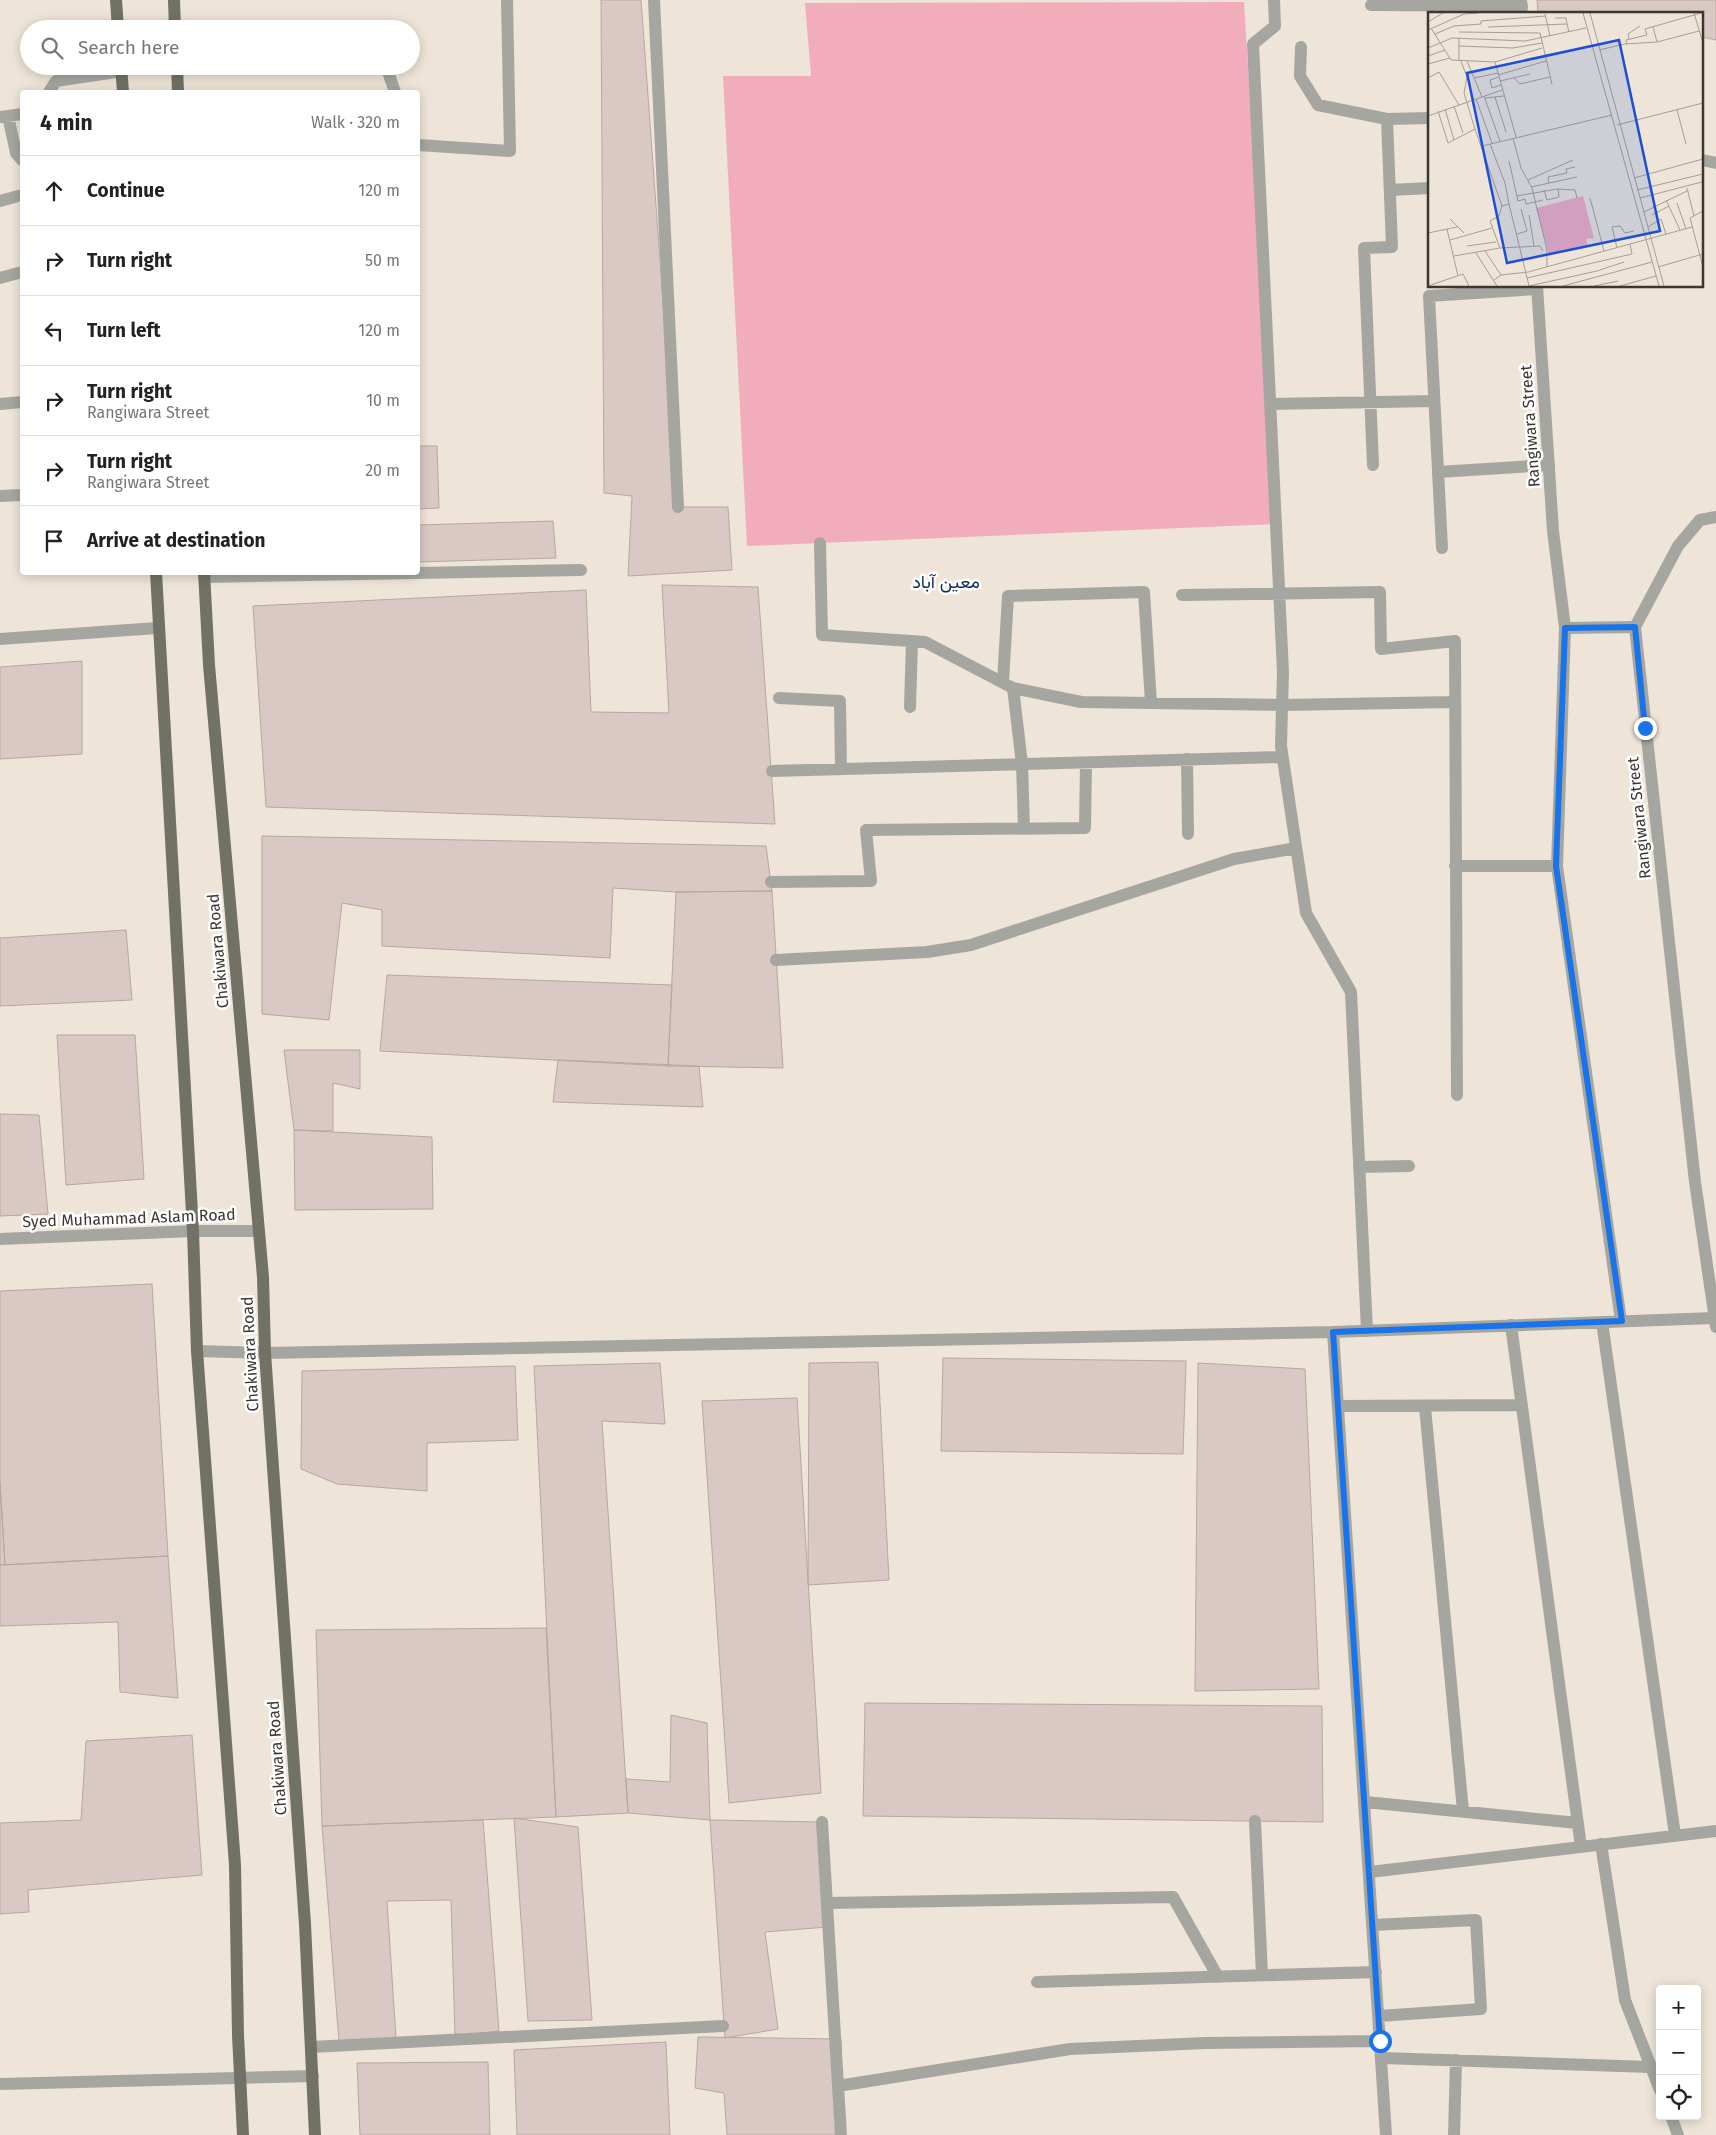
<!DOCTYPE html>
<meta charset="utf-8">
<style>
:root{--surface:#fff;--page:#f2f2f2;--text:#222;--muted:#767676;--line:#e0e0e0}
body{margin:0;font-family:"Fira Sans",Vazirmatn,sans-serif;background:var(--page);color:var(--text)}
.controls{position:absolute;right:15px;bottom:15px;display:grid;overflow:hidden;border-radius:5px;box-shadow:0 2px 12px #0003}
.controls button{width:45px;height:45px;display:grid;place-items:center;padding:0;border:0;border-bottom:1px solid var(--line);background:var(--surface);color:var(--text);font:25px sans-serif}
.stop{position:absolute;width:15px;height:15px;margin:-11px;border:4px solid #1a73e8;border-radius:50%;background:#fff}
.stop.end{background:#1a73e8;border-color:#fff;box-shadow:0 1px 5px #0008}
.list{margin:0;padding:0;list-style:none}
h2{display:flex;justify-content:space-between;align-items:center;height:65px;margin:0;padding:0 20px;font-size:21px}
h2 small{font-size:16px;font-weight:400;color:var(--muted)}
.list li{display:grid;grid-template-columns:32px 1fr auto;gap:15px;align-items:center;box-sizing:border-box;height:70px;padding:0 20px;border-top:1px solid var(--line)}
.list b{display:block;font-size:19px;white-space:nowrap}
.list p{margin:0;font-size:16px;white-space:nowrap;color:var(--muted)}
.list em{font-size:16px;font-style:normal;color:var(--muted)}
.icon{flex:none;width:28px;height:28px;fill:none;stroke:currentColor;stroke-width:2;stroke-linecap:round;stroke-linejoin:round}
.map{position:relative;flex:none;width:1716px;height:2135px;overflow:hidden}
.search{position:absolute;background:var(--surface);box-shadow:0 2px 12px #0003;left:20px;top:20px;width:400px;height:55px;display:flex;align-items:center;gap:12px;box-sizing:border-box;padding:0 18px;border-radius:28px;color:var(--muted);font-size:19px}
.panel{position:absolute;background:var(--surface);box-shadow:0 2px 12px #0003;left:20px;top:90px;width:400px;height:485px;border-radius:5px}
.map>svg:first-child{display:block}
</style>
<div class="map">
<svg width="1716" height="2135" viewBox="0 0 1716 2135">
<rect width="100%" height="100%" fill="#eee4d7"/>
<path fill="#f1adbc" d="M1244,2L1276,524L747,546L723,76H811L805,3Z"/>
<path fill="#d9c8c3" stroke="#b7a7a2" d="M601,0H641L678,507H728L732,570L628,576L632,496L604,493Z
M1537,0H1716V40L1702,37V14H1538Z
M418,446H437L439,508L418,509Z
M553,521L556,558L418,562V525Z
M662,585L758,587L775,824L266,807L253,606L586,590L591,712L669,713Z
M82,661V754L0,759V667Z
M262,836L766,846L772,891L676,892L613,888L610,958L382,946V910L342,903L329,1020L262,1014Z
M772,891L783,1068L668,1066L676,892Z
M126,930L132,1000L0,1006V938Z
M387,975L672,985L668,1066L380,1051Z
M57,1035H135L144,1179L66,1185Z
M284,1050H360V1089L333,1083V1131L294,1130Z
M558,1060L699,1066L703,1107L553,1102Z
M0,1114L39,1115L48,1214L0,1216Z
M294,1130L432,1137L433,1209L295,1210Z
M152,1284L168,1556L5,1565L0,1483V1291Z
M943,1358L1186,1361L1183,1454L941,1451Z
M878,1362L889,1580L808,1585L809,1363Z
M660,1363L665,1424L602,1421L628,1813L556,1817L534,1366Z
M1198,1363L1305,1369L1319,1689L1195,1691Z
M515,1366L518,1440L427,1443V1491L337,1484L301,1469L302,1371Z
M797,1398L821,1793L729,1803L702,1401Z
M0,1483L5,1565H0Z
M168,1556L178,1698L120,1692L118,1622L0,1626V1565Z
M546,1628L556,1817L322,1826L316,1630Z
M865,1703L1322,1706L1323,1822L863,1816Z
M671,1715L707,1723L710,1820L628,1813L626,1779L670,1782Z
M192,1735L202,1875L28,1890L29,1912L0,1914V1823L81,1820L86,1741Z
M514,1818L578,1827L592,2020L528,2021Z
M483,1820L499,2031L455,2036L451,1900L387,1901L396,2038L339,2042L322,1826Z
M710,1820L822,1822L827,1927L765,1932L778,2029L725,2038Z
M698,2037L841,2039L843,2135H727L724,2093L695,2088Z
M666,2042L670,2135H517L514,2050Z
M488,2062L490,2135H360L357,2063Z"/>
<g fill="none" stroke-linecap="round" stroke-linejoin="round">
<path stroke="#a6a6a0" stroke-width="12" d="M204,577L581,570
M311,2047L723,2026"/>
<path stroke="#a6a6a0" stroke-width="12" d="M654,0L678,507
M1274,0L1275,26L1253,44L1283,672L1281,746L1306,913L1351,992L1367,1331
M1371,5L1522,6
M1301,47L1300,76L1318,105L1387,119L1430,118
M386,66L395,92
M49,92L56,81L122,71
M8,116L16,153L22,160
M0,117L22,114
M418,145L510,151L507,0
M1702,160L1716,163
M1390,190L1430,188
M0,201L22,195
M0,278L22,272
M0,404L22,402
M1270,404L1434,401
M1373,465L1364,248L1392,247L1387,119
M1438,472L1549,465
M0,496L22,495
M820,543L822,635L925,642L1013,688L1081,702L1282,705L1455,702
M1442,548L1429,296L1537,289
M1182,595L1380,592L1381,649L1455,641L1457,1095
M1635,627L1678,546L1700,520L1716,517
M1565,628L1557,866L1621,1321
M0,639L157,628
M1003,682L1008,596L1144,592L1151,703
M1013,688L1022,764L1024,828
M779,698L840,701L841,769
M910,707L912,641
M1187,759L1188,834
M772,771L1282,757
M1455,866H1557
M771,882L871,881L866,830L1085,828L1086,763
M776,960L927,952L971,945L1234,859L1296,848
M1359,1167L1409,1166
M1602,1322L1675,1835
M1511,1325L1581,1847
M1333,1332L1386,2135
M197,1351L265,1353L1333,1332L1714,1318
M1338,1406L1522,1405
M1425,1407L1463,1811
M1365,1802L1578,1823
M1255,1821L1262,1975
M822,1822L841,2135
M1601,1844L1625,2000L1660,2090
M1370,1872L1716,1831
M828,1903L1173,1897L1218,1977
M1373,1925L1476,1920L1481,2009L1379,2016
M1037,1982L1376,1972
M1382,2058L1650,2067
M0,2084L313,2076
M838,2086L1070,2049L1206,2043L1380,2041
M1671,2116L1678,2135
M1454,2135L1456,2060"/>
<path stroke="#a6a6a0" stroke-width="12" d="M1521,0L1522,14
M1537,286L1553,531L1565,628L1635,627L1695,1182L1716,1327
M0,1239L193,1231H258"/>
<path stroke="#727166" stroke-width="12" d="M116,0L118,29
M174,0L175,29
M121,66L123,92
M177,66L178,92
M156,572L193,1231L197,1351L235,1865L238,2035L243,2135
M204,572L209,665L263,1277L265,1353L305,1924L315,2135"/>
</g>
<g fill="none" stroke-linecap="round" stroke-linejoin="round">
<path stroke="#1a73e8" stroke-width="6" d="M1380,2041L1333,1332L1622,1321L1556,866L1565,628L1635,627L1645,728"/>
</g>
<g text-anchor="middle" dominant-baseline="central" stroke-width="5" stroke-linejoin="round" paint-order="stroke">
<g font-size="16" fill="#3b3732" stroke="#fff">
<text transform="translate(1530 426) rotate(-94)">Rangiwara Street</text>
<text transform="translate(1639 818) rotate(-96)">Rangiwara Street</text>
<text transform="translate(218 951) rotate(-95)">Chakiwara Road</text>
<text transform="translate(129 1218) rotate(-2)">Syed Muhammad Aslam Road</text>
<text transform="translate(250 1354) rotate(-93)">Chakiwara Road</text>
<text transform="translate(277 1758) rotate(-94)">Chakiwara Road</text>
</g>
<g font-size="18" fill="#11295e" stroke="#fff">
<text x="946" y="582">معین آباد</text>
</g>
</g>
<g transform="translate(1428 12)">
<rect width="275" height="275" fill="#eee4d7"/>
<path d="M155,184L166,226L158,227L160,234L121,242L108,196Z" fill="#f1adbc"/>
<path fill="none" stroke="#a69f95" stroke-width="1" d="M155,1L231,274M162,1L236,274M266,1L275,31M117,2L122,24M127,6H138L139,12M0,10L15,1M60,15L139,12L141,20M225,15L229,30M3,16L23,48L67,50L88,125M0,18L36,2L50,1M31,20L112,21L124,72M7,22L26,14L53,12V9L118,4M201,27L200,22L212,14M199,32L198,28L219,23L217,17L273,1M31,34L85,36L114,31M0,36L24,26L97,29L158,16M171,38L197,32L229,30L271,19M0,44L17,38M31,49V26M33,49L39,65L36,81L47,117L74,194L81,192L101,274M39,49L54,85M67,50L114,36M0,52L22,46M70,63L118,49M71,65L62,68L64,76L73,73M0,66L11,60L31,93M46,66L70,61M86,66L92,72L122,65M72,69L102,62M56,84L72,129M67,85L78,120M57,86L76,84M48,87L64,131M26,94L35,121M17,97L26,128M249,98L258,132M10,99L20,131L47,117M0,104L74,78M189,113L275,91M85,126L93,156L104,176L119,238V255M62,132L77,171L81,192M54,134L184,103M81,149L90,189L97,187L98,192L115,188M206,166L275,147M100,168L145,148M121,171L120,165L139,161L138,157L147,155M103,175L149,165M259,176L266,204M116,178L119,188L131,185L130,177M209,178L275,162M89,184L129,177L147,178L149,186M162,186L176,239M212,186L266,172L274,170L275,175M238,188L252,218M249,191L258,217M74,194L71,204L62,209L72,236L112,234L115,239M275,199L262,206L275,255M216,200L259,179M101,203L106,234M224,203L241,194M22,207L36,221M220,215L233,207L238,222M19,217L30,264M0,221L29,215M89,222L99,219L93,197M22,228L64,216M39,234L68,230M189,236L184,215L192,214L197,221L206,219M57,239L73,263M48,241L69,274M26,244L72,236M230,255L275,242M99,266L204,242L202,232M66,268L73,263L100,260L264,215M0,274L35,262L41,274M101,274L169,259L196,250M135,274L224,250M166,274L190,269M192,274L228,264"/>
<path fill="#1d4ed8" fill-opacity="0.15" stroke="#1d4ed8" stroke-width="2.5" d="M191,28L232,219L79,251L39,61Z"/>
<rect width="275" height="275" fill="none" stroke="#3b3732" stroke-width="2.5"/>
</g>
</svg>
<div class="controls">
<button>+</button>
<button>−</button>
<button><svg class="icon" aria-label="locate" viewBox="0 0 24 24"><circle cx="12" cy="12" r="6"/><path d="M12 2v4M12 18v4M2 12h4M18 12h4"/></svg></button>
</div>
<div class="stop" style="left:1380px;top:2041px"></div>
<div class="stop end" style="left:1645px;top:728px"></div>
<div class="search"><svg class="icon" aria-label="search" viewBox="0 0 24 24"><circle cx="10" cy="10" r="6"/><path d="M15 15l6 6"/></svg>Search here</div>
<section class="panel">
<h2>4 min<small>Walk · 320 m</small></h2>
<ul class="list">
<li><svg class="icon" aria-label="ahead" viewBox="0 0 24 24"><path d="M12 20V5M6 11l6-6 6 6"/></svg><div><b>Continue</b></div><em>120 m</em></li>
<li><svg class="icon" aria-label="right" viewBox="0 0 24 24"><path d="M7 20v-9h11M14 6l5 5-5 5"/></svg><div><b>Turn right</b></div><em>50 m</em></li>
<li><svg class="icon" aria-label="left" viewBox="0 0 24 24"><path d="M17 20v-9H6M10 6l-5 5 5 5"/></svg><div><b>Turn left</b></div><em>120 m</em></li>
<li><svg class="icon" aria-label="right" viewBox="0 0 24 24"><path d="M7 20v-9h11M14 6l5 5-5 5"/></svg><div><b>Turn right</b><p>Rangiwara Street</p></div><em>10 m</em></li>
<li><svg class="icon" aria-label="right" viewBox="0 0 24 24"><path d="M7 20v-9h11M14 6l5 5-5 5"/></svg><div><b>Turn right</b><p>Rangiwara Street</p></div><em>20 m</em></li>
<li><svg class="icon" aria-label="arrive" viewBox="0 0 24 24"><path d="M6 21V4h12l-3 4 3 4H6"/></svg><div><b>Arrive at destination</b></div></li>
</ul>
</section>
</div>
